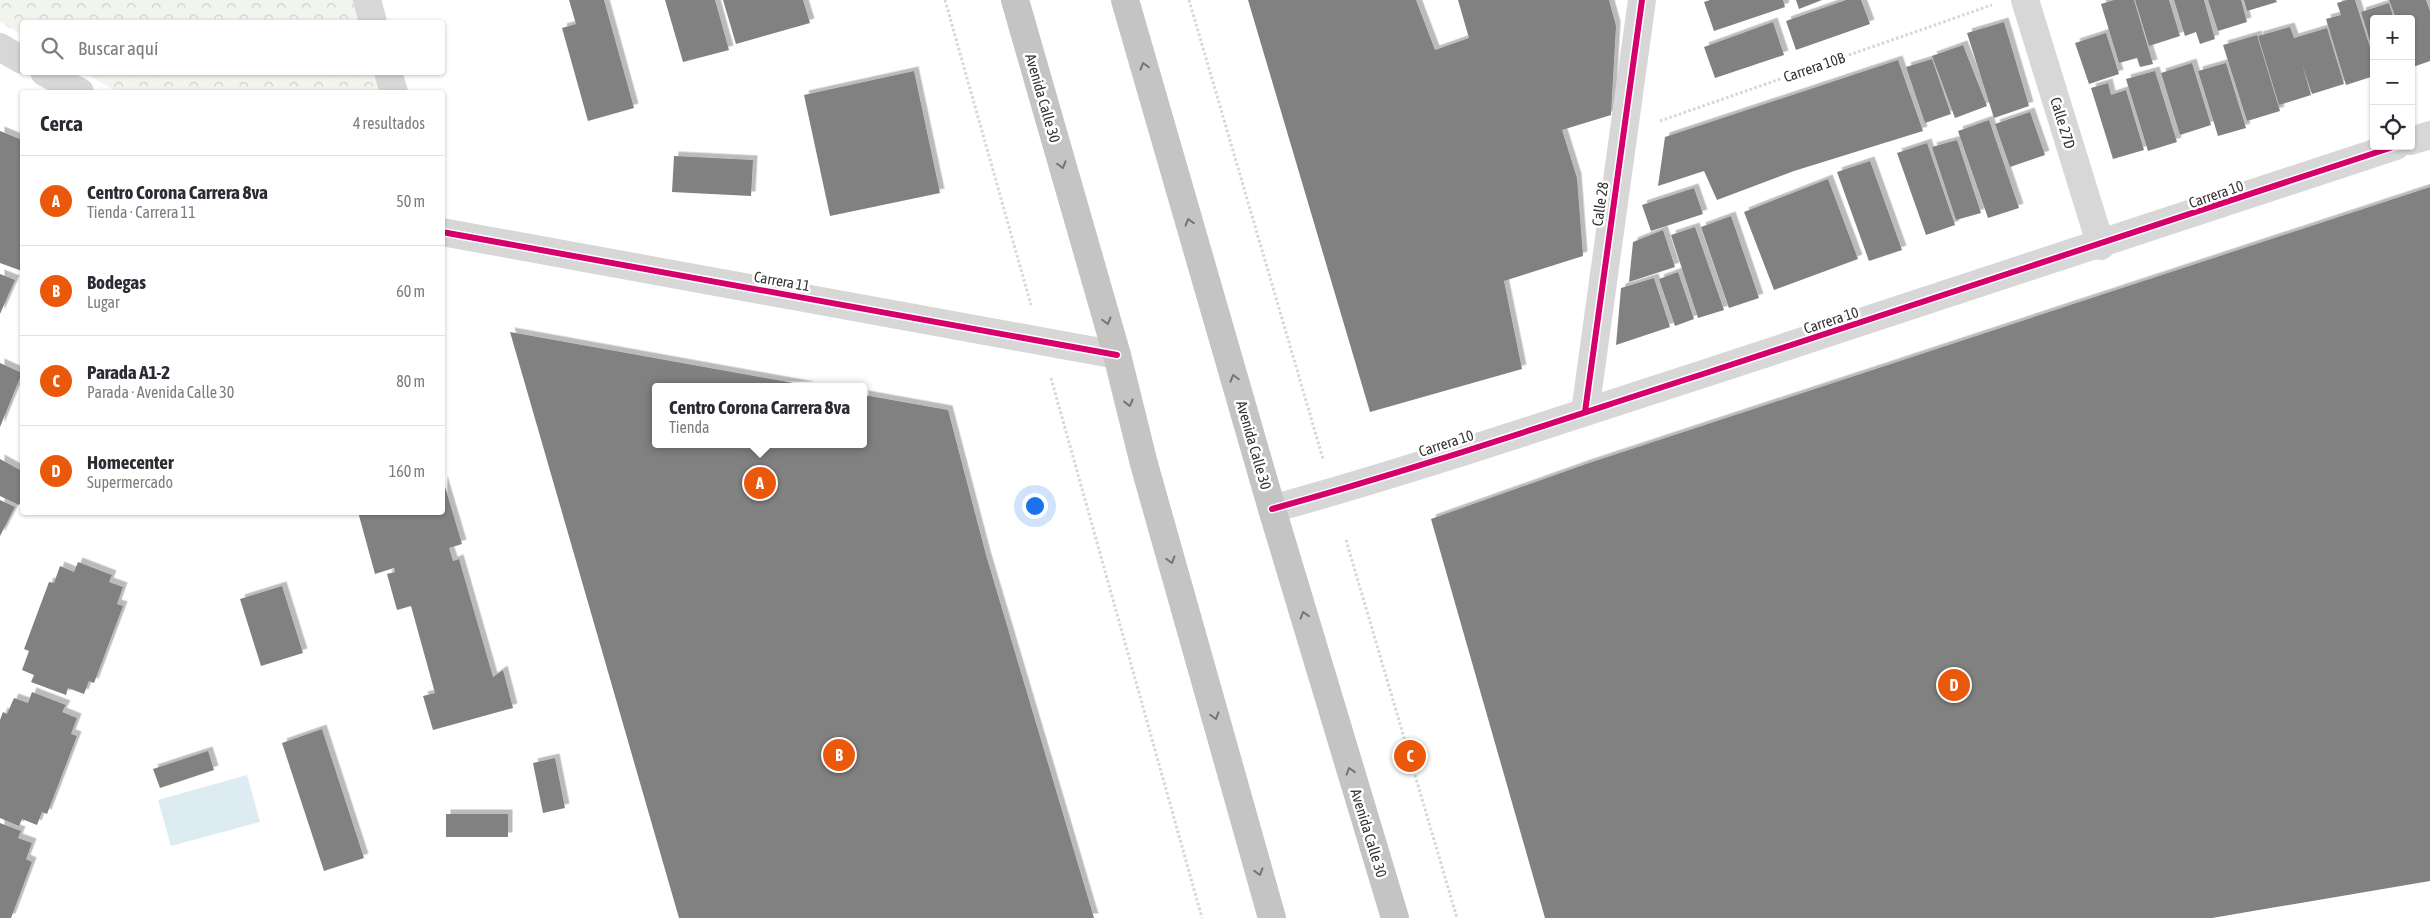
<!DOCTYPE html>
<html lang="es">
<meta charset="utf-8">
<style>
:root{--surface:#fff;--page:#f7f7f7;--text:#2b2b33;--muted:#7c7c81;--line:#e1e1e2;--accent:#ea580c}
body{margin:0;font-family:"Asap Condensed",sans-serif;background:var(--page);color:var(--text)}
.controls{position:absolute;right:15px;top:15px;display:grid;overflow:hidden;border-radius:5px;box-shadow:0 1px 4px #0004}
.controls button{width:45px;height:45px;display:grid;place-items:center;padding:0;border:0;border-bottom:1px solid var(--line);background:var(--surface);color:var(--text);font:25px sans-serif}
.you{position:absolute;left:1034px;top:505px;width:18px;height:18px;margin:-12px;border:4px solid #fff;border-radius:50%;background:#1a73e8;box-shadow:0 0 0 8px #1a73e833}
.badge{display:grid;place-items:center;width:32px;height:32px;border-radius:50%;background:var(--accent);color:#fff;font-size:16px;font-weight:700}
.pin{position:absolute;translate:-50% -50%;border:2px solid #fff;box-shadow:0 1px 5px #0006}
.popup{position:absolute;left:652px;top:383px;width:215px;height:65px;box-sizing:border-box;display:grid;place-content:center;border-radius:5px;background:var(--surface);filter:drop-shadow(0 1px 4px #0005);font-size:16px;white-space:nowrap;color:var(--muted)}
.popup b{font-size:19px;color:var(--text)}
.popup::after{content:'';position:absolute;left:50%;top:100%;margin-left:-10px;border:10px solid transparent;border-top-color:var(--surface)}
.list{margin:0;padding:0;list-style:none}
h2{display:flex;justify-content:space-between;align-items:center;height:65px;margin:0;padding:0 20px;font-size:21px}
h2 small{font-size:16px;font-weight:400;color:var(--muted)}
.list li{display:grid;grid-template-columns:32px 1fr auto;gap:15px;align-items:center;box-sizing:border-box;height:90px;padding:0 20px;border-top:1px solid var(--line)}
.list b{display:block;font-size:19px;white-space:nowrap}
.list p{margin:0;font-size:16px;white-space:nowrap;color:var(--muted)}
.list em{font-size:16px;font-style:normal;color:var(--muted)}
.icon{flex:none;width:28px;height:28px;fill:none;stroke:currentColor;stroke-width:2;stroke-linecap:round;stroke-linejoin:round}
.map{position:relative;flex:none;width:2430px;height:918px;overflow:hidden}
.search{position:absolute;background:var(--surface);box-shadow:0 1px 4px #0004;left:20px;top:20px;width:425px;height:55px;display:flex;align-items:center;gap:12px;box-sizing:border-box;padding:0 18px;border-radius:5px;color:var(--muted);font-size:19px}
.panel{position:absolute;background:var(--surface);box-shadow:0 1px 4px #0004;left:20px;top:90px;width:425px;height:425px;border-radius:5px}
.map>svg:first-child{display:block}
</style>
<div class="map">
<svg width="2430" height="918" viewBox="0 0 2430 918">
<defs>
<pattern id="park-crowns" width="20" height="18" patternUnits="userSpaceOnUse" patternTransform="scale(1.25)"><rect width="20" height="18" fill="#f1f5ed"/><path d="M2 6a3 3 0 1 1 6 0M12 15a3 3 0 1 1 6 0" fill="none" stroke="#cfd2cc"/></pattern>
<filter id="shadow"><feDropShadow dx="4.5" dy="-4.5" stdDeviation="0" flood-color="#0004"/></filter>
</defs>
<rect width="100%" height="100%" fill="#fff"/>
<path fill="url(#park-crowns)" d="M0,0H354L361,22H22V35L0,22Z
M84,73H377L383,92H118Z"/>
<path fill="#ddebf3" d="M247,775L260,822L171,846L158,800Z"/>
<path fill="#818181" filter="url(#shadow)" d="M569,0H604L634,108L588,121L562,28L576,24Z
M665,0H715L729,50L683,62Z
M723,0H803L810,23L736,44Z
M1248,0H1416L1435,50L1469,38L1458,0H1609L1616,26L1611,115L1562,130L1577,178L1583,256L1504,281L1522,369L1370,412Z
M1710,0H1783L1785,7L1714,31L1704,2Z
M1796,0H1822L1799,9Z
M1846,0H1861L1870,24L1796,50L1786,21Z
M2114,0H2134L2153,64L2140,67L2137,58L2119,63L2101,4Z
M2135,0H2169L2180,36L2149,46Z
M2174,0H2204L2215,39L2200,44L2196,32L2185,36Z
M2208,0H2241L2247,22L2218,31Z
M2244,0H2276L2277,2L2247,11Z
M2347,0H2355L2374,60V76L2346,85L2326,19L2341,15L2337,3Z
M2389,0H2426L2430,11V61L2413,67L2411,19H2396Z
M2389,3L2394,19H2374L2373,51L2361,12Z
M1773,22L1784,55L1715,78L1704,47Z
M2004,22L2029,106L1994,118L1967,33Z
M2290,27L2294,38L2327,28L2344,84L2312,94L2302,64L2311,95L2279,105L2258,36Z
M2106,33L2119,74L2089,84L2075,43Z
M2257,35L2280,111L2247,121L2223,45Z
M1963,45L1987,106L1955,118L1932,56Z
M1932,59L1951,114L1925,123L1906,67Z
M1898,60L1923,131L1794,171L1717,200L1704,171L1658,186L1665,137Z
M2192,63L2211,125L2180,135L2161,73Z
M2226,63L2246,128L2218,136L2198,71Z
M914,71L940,193L830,216L804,95Z
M2155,71L2177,142L2148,151L2126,79Z
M2108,83L2111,95L2126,90L2144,150L2113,159L2091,88Z
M2030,112L2045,155L2010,167L1995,124Z
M1989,120L2019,208L1988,218L1958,131Z
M0,131L22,140V271L0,263Z
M1957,140L1981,213L1956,220L1932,147Z
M1927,143L1955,225L1926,235L1897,153Z
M674,156L753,160L751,196L672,192Z
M1870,161L1902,250L1869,261L1837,172Z
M1828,179L1858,259L1774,290L1744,212Z
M2430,187V881L2212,918H1545L1431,519L1586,464Z
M1694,188L1703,214L1651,231L1642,205Z
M1731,216L1759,298L1729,308L1701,227Z
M1695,227L1724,310L1698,318L1671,235Z
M1663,230L1675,267L1629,282L1633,242Z
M1678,272L1694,319L1675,326L1659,279Z
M0,274L15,280L0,314Z
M1654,278L1670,327L1616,345L1621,288Z
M510,332L810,386L656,387V444H864V395L948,410L986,555L1094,918H679Z
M0,363L22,373L0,427Z
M0,459L22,471V499L19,505L0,496Z
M443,480L462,544L449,548L453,561L459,559L493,677L503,670L513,708L433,730L423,696L435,693L411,606L397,610L387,574L395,572L394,568L375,574L358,512H442Z
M0,500L15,507L0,536Z
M78,562L112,575L109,582L123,587L117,604L123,606L94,683L89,681L84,694L68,688L66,695L31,682L34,675L22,670L29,651L24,649L49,582L54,583L60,566L74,572Z
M282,586L303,653L261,666L240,599Z
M32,692L66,705L62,712L77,718L71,734L77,736L47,814L42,812L37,825L22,819L19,826L0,818V720L3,712L7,714L14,698L28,703Z
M322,729L364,858L324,871L282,743Z
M208,751L214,770L160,788L153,769Z
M555,758L565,808L543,813L533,763Z
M446,814H508V837H446Z
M0,823L21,831L18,838L32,843L26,859L32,862L11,918H0Z"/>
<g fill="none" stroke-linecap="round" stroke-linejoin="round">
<path stroke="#d6d6d6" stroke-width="3" stroke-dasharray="2.5 2.5" stroke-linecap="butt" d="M945,0L1031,305
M1189,0L1323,459
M1660,121L1992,5
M1051,378L1202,918
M1346,540L1457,918"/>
<path stroke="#d7d7d7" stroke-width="28" d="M367,0L373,22
M2025,0L2101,246
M0,47L22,60
M44,72L80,92
M388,72L394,92
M2411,141L2430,135
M442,232L1117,355
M1585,412L1642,0
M1272,509C1417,469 1560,420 1703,374C1934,300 2165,224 2396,146"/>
<path stroke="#c4c4c4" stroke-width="28" d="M1015,0L1117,355L1144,464L1272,918
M1125,0L1272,509L1395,918"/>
<defs>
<path id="cycleway" d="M442,232L1117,355
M1585,412L1642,0
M1272,509C1417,469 1560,420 1703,374C1934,300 2165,224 2396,146"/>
</defs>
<use href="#cycleway" stroke="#fff" stroke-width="9"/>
<use href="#cycleway" stroke="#d6006c" stroke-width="6"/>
</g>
<defs><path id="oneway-chevron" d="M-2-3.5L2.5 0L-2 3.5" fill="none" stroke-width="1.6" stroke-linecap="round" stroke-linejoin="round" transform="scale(1.25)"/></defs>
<g stroke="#747474">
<use href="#oneway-chevron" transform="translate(1144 66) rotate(-106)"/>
<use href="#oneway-chevron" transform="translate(1062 165) rotate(74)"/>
<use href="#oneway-chevron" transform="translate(1189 222) rotate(-106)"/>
<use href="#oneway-chevron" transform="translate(1107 321) rotate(74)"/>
<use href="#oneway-chevron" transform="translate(1234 378) rotate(-106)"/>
<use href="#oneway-chevron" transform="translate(1129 403) rotate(76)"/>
<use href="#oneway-chevron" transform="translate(1171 560) rotate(74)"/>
<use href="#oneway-chevron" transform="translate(1304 615) rotate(-107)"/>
<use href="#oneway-chevron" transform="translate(1215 716) rotate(74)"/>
<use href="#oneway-chevron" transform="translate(1350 771) rotate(-107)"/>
<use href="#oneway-chevron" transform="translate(1259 872) rotate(74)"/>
</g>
<g text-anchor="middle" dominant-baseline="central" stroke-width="5" stroke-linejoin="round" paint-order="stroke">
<g font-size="15" fill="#333" stroke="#fff">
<text transform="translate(1814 67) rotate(-19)">Carrera 10B</text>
<text transform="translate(1043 98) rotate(74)">Avenida Calle 30</text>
<text transform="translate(2063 123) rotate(73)">Calle 27D</text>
<text transform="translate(2216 194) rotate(-19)">Carrera 10</text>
<text transform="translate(1600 204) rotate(-82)">Calle 28</text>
<text transform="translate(782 281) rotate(10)">Carrera 11</text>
<text transform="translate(1831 320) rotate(-18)">Carrera 10</text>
<text transform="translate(1446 443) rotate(-18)">Carrera 10</text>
<text transform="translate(1254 445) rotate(74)">Avenida Calle 30</text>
<text transform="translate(1369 833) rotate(73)">Avenida Calle 30</text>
</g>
</g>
</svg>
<div class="controls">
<button>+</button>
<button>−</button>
<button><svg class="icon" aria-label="locate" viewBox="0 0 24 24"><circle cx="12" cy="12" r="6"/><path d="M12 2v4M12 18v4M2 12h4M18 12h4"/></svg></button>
</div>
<div class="you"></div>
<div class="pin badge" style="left:760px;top:483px">A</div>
<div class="popup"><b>Centro Corona Carrera 8va</b>Tienda</div>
<div class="pin badge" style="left:839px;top:755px">B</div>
<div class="pin badge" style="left:1410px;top:756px">C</div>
<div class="pin badge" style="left:1954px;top:685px">D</div>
<div class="search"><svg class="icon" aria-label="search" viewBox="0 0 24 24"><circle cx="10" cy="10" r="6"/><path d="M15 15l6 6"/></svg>Buscar aquí</div>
<section class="panel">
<h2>Cerca<small>4 resultados</small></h2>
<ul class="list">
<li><span class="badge">A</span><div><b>Centro Corona Carrera 8va</b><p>Tienda · Carrera 11</p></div><em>50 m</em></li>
<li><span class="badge">B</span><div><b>Bodegas</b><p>Lugar</p></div><em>60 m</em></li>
<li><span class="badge">C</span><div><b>Parada A1-2</b><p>Parada · Avenida Calle 30</p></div><em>80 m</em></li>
<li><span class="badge">D</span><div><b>Homecenter</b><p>Supermercado</p></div><em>160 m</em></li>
</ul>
</section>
</div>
